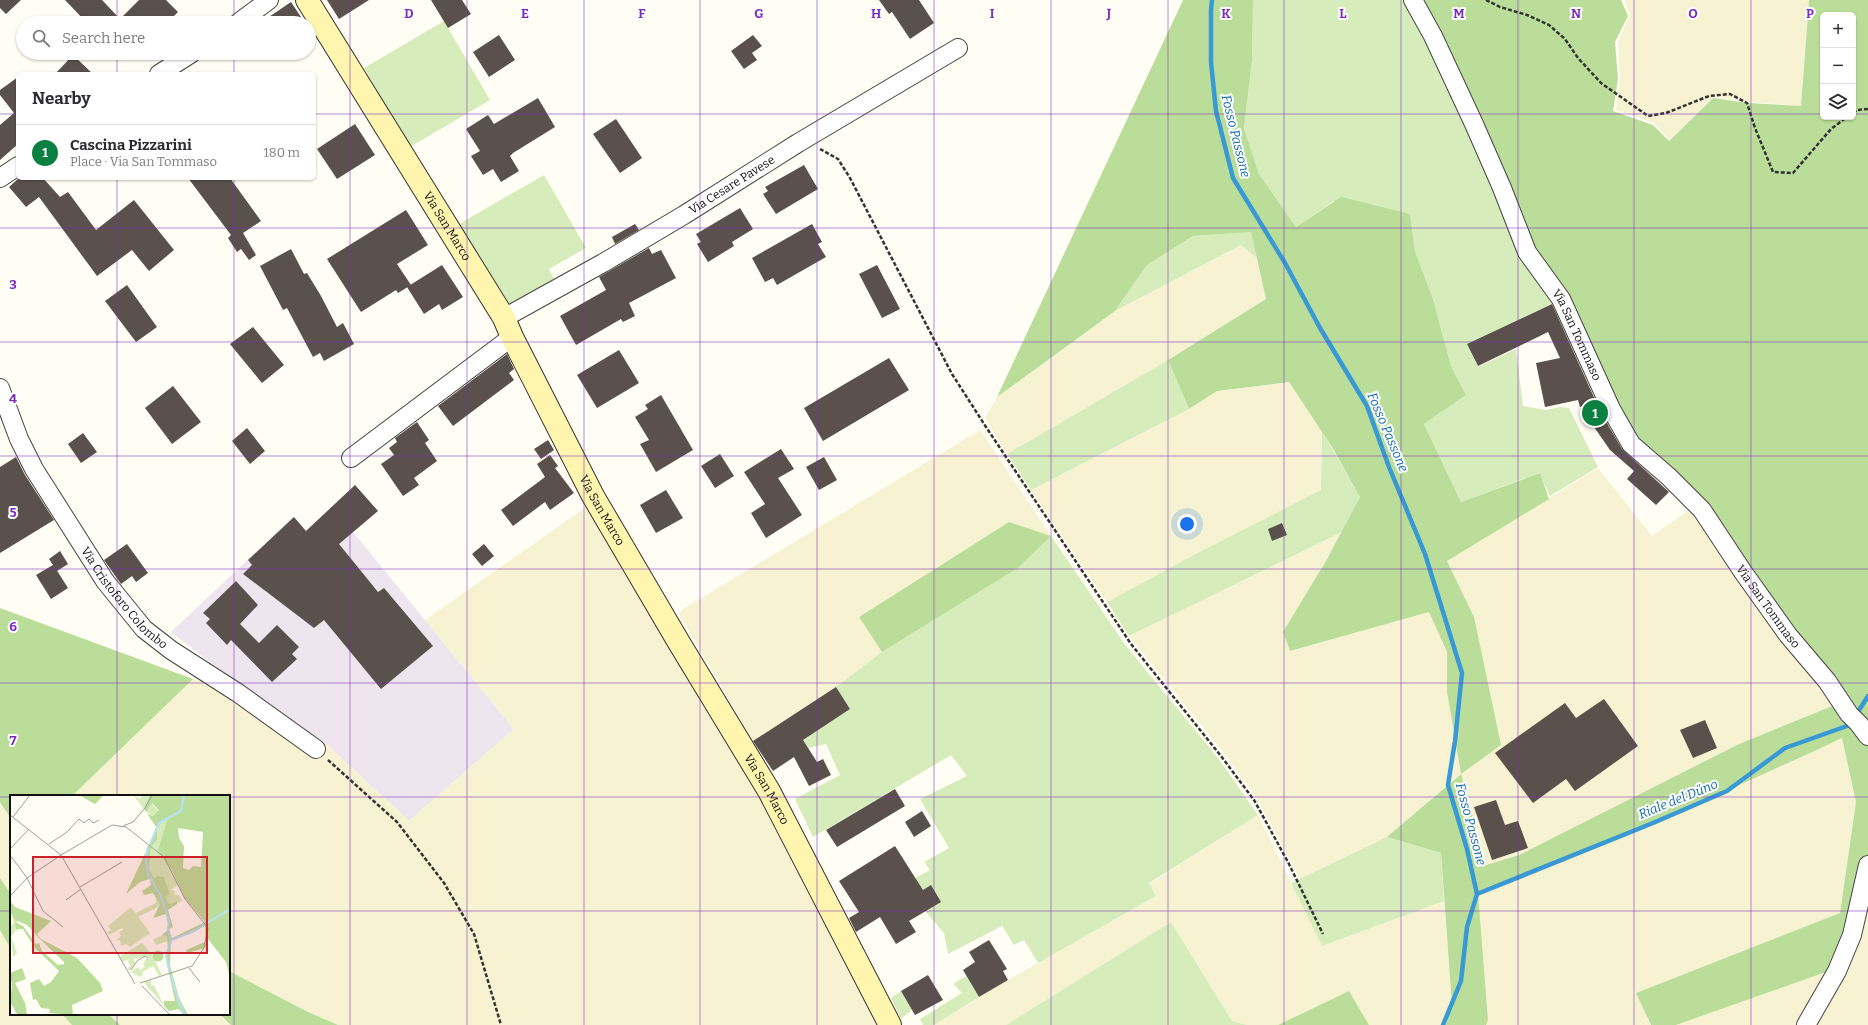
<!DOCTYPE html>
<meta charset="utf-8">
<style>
:root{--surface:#fff;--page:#f7f7f7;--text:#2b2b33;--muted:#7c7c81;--line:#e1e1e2;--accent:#0b8043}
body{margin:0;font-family:Bitter,serif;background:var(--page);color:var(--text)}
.controls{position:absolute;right:12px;top:12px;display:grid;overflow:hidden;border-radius:6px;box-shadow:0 1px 3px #0004}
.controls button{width:36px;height:36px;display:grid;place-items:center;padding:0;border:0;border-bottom:1px solid var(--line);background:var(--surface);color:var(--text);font:20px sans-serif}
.you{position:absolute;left:1187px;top:524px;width:14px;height:14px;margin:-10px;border:3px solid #fff;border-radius:50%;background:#1a73e8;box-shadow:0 0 0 6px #1a73e833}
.badge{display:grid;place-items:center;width:26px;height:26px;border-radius:50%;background:var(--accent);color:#fff;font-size:13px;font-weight:700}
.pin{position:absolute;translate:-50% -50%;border:2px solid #fff;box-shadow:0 1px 4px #0006}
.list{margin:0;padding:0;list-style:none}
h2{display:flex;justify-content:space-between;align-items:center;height:52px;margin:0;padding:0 16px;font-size:17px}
h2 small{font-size:13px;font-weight:400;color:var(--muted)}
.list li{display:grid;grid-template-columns:26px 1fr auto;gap:12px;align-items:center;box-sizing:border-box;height:56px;padding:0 16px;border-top:1px solid var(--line)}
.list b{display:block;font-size:15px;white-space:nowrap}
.list p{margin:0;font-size:13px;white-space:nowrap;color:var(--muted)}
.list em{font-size:13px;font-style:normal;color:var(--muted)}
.icon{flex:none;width:22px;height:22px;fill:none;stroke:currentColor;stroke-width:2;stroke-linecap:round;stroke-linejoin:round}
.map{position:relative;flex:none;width:1868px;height:1025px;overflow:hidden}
.search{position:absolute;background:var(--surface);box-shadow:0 1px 3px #0004;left:16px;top:16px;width:300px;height:44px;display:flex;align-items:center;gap:10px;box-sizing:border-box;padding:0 14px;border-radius:22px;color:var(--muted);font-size:15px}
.panel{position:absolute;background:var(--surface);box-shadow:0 1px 3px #0004;left:16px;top:72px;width:300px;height:108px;border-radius:6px}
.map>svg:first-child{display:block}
</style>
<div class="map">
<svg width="1868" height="1025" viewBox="0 0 1868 1025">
<rect width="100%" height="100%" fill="#fffdf4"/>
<path fill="#eee5ef" d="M355,485L378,511L353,532L514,729L409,821L326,744L210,662L171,632L293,517L306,531Z"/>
<path fill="#f7f3d2" d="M1624,0H1809L1801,106L1748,102L1713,97L1669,140L1654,123L1616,110L1620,80L1618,42L1630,14Z
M1241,245L1257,258L1266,299L1168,360L1007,454L985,418L997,397L1115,311Z
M1289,382L1322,431L1321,490L1203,550L1107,602L1031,490L1189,409L1217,391Z
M980,430L1051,536L1009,522L859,617L882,652L836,687L753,741L679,614L683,609Z
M1598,468L1652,536L1702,501L1847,700L1739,744L1519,855L1486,865L1460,774L1387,837L1300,879L1257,799L1225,754L1129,636L1342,532L1326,561L1290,651L1429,612L1447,652V692L1461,774L1474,617L1447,561Z
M589,505L766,800L884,1025H338L306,1011L229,971V796H72L210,662L326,744L409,821L514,729L425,620Z
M1842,738L1856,802L1840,913L1636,993L1651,1025H1486L1488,1020L1477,894L1653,823L1783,766Z
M0,802L11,819V894L0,878Z
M1258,815L1322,946L1444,901L1452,1006L1446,1025H1369L1349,991L1278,1025H1247L1232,1021L1171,922L1006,1025H934L1008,980L1156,896L1149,884Z
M1868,902V1025H1676L1826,972Z
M0,930L11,949V1014H62L72,1025H0Z
M108,1014H220L231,1025H120Z"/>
<path fill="#d6edbb" d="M1253,0H1406L1557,301L1467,344L1478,367L1516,349L1523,406L1546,410L1560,407L1569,408L1598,467L1550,496L1539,473L1461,502L1424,424L1466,395L1451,366L1433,299L1415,251L1410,214L1334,201L1296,227L1259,174L1244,128L1252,61Z
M444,21L490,100L410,147L364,68Z
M544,175L586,248L549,269L557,285L509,312L459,224Z
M1251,232L1257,258L1241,245L1115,311L1147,265L1193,236Z
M1168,360L1189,409L1031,490L1007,454Z
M1322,431L1360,497L1342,532L1129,636L1107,602L1203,550L1321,490Z
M1051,536L1126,646L1218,758L1258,815L1149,883L1156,896L1038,963L1024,940L1014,945L1002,926L948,954L944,933L925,911L897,906L889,893L930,870L924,862L949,848L920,799L967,776L951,755L813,837L795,799L840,775L826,744L808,748L803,740L850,709L836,687L882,652L1018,568Z
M1387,837L1441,853L1444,901L1322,946L1291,883Z
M1171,922L1232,1021L1247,1025H1006Z
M966,976L979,997L934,1025H923L920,1019L962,993L953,984Z
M901,991L912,1010L901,1019L891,998Z"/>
<path fill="#bade99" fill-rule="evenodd" d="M1183,0H1253L1252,61L1244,128L1259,174L1296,227L1341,197L1410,214L1415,251L1433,299L1451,366L1466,395L1424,424L1461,502L1540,473L1549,499L1447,561L1474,617L1501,745L1461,774L1486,865L1519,855L1739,744L1847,700L1702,501L1633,443L1529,251L1409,0H1621L1628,16L1615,42L1618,79L1613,111L1653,125L1669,141L1713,98L1748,103L1801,106L1809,0H1868V902L1840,977L1826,972L1676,1025H1651L1636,993L1840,913L1856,802L1842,738C1722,795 1600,844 1478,893L1488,1020L1486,1025H1446L1452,1006L1441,853L1387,837L1461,774L1447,692V652L1429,612L1290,651L1283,632L1326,561L1360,497L1332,447L1289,382L1217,391L1189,409L1168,360L1266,299L1251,232L1193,236L1147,265L1115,311L997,397ZM1823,15H1853V117H1823Z
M1009,522L1051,536L1018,568L882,652L859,617Z
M0,608L193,679L72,796H11V819L0,802Z
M0,878L11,894V949L0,930Z
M229,971L306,1011L338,1025H231L220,1014H229Z
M1349,991L1369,1025H1278Z
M62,1014H108L120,1025H72Z"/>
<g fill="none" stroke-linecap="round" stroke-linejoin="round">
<path stroke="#3999d4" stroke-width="4.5" d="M1212,0L1211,10V62L1216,111L1233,178L1285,263L1320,328L1367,406L1389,467L1425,554L1462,673L1455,741L1448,785L1467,849L1477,894L1467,927L1461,981L1443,1025
M1856,715L1868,696
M1477,894L1653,823L1727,791L1785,748L1847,726L1851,721"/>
</g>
<path fill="#5a514c" d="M0,0H21L6,14L0,8Z
M65,0H102L120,19L139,0H166L178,12L167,23H87Z
M327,0H369L339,19Z
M431,0H462L471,14L448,28Z
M879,0H919L934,23L910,39L892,12L889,14Z
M291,2L305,23H260Z
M499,35L515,60L489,77L473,52Z
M753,35L762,46L752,53L757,60L744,69L731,51Z
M73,55L93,74H55Z
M18,77V144L0,160V125L14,113L0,95V90Z
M538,98L555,127L513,153L510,156L519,171L501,182L493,169L483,175L471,156L480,151L466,129L488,115L494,124Z
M616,119L642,158L620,173L593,134Z
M355,124L375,155L337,179L317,149Z
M804,165L818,189L776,214L763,194L768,191L765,187Z
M19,178H43L60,197L68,192L96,230L134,200L174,250L149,271L132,250L97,276L39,197L26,207L9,187Z
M188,178H230L261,221L243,233L256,255L249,260L241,249L237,252L228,238L231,235Z
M740,208L753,229L732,242L734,246L708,262L697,244L701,242L696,234Z
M406,210L428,245L397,264L411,285L398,293L396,290L361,312L327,259Z
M635,224L639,230L615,244L612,237Z
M812,224L822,242L818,244L826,257L777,285L773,278L765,282L752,258Z
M649,248L652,254L661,250L676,278L629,303L635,316L623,322L621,319L576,345L560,316L606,290L599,277Z
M291,249L304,274L307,273L321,296L337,327L343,323L354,344L324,361L320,353L313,357L287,308L283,310L260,266Z
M442,265L463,297L442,310L439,304L424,314L407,287Z
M877,265L900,309L882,318L859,274Z
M127,285L157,327L136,342L105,301Z
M1552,304L1601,413L1622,449L1669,492L1656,505L1627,479L1634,471L1610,450L1592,424L1583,406L1580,407L1578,400L1545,407L1536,363L1560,358L1548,332L1478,366L1467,344Z
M253,327L284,365L262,383L230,344Z
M619,350L639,383L597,408L577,375Z
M507,354L514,369L509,373L514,380L453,426L438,406Z
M889,358L909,390L823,441L804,408Z
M173,386L201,422L172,444L145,408Z
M661,395L693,450L656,472L640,444L649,440L635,417L648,409L645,405Z
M417,422L429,440L425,443L437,461L414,478L419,485L403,496L381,464L394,455L389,448L397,442L395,438Z
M247,428L265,451L250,464L232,441Z
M83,433L97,452L81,463L68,444Z
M548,440L554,450L541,459L534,449Z
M781,449L794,469L778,478L802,515L766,538L751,513L765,504L744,472Z
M720,454L734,476L715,488L701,466Z
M550,455L558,466L555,468L574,493L550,510L545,502L513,526L501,510L545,477L537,464Z
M16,457L25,475L54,520L0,553V467Z
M824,457L837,480L819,490L806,467Z
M355,485L378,511L339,544L378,592L384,588L433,646L381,689L324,620L314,628L243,574L252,565L248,560L294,517L306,531Z
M666,490L683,518L656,533L640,505Z
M1282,523L1287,535L1272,541L1268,529Z
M127,544L148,573L136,582L132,576L121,584L104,560Z
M484,544L494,556L482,566L472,554Z
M60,551L68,564L57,571L56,569L68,588L51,599L36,575L53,565L49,559Z
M236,581L258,605L240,624L259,643L277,625L299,647L292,654L297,659L272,682L231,640L227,645L206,623L210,619L203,613Z
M836,687L850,709L803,740L817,762L823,759L831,775L809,786L794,757L773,771L753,741Z
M1604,699L1638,746L1575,791L1566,779L1533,803L1495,753L1565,703L1576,718Z
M1705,720L1717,748L1693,758L1680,730Z
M895,789L905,806L837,847L826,830Z
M1496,800L1505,825L1518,821L1528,848L1492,860L1474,807Z
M922,811L931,826L914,837L905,822Z
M895,846L923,890L931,885L941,902L909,921L916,932L896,944L880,917L856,932L849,918L859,912L839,881Z
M989,940L1007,969L1003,971L1008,980L979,997L963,970L975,962L969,952Z
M928,975L943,1000L915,1015L901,991Z"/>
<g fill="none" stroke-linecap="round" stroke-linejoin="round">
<defs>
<g id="street">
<path id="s1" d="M1413,0L1433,36L1474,124L1502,188L1527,252L1561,299L1611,409L1631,444L1669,477L1702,510L1743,572L1788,635L1827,681L1849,714L1859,724L1868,736"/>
<path d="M238,23L269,0"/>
<path d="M159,74L192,53"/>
<path d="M0,178L18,166"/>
<path id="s2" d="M504,318L603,263L684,215L798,143L958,48"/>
<path id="s3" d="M0,388L19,439L34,469L105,581L144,629L171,650L238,693L316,749"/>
<path d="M351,458L512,337"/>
<path d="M1806,1025L1837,971L1852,935L1868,865"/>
</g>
<g id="secondary">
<path id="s4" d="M307,0L504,318L512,337L593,496L678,641L769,791L890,1025"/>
</g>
</defs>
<use href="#street" stroke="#444" stroke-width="20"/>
<use href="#secondary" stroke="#333" stroke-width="24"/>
<path stroke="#333" stroke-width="2.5" stroke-dasharray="4 2" stroke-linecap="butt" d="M1486,0L1500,7L1527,15L1549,25L1565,39L1578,58L1601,83L1648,116L1666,113L1709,96L1730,94L1747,103L1755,128L1773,172L1793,173L1831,129L1847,117
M1853,113L1857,110L1868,109
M820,149L838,159L850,178L952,374L986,427L1131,644L1221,756L1254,800L1288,862L1323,934
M328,760L397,822L444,883L474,934L501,1025"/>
<use href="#street" stroke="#fff" stroke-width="18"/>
<use href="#secondary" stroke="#fff5af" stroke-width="22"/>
</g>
<path fill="none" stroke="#7b2cbf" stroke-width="1" stroke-opacity="0.55" d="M117,0V23M234,0V23M350,0V1025M467,0V1025M584,0V1025M700,0V1025M817,0V1025M934,0V1025M1051,0V1025M1168,0V1025M1284,0V1025M1401,0V1025M1518,0V1025M1634,0V1025M1751,0V1025M117,53V74M234,53V74M0,114H18M314,114H1823M1853,114H1868M117,178V796M234,178V1025M0,228H1868M0,342H1868M0,456H1868M0,569H1868M0,683H1868M0,797H11M229,797H1868M0,911H11M229,911H1868M117,1014V1025"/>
<g text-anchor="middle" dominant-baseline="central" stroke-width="4" stroke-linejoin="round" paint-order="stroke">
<g font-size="12" fill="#111" stroke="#fff">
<text stroke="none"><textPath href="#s2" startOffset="264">Via Cesare Pavese</textPath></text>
<text stroke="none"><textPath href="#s4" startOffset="266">Via San Marco</textPath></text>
<text stroke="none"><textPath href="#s1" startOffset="374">Via San Tommaso</textPath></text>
<text stroke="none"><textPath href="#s4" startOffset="590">Via San Marco</textPath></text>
<text stroke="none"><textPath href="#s3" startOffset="246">Via Cristoforo Colombo</textPath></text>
<text stroke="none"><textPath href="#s1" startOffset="710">Via San Tommaso</textPath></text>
<text stroke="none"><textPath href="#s4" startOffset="914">Via San Marco</textPath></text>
</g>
<g font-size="13" font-style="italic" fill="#126bab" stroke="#fff">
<text transform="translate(1236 136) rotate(76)">Fosso Passone</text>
<text transform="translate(1388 432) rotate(67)">Fosso Passone</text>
<text transform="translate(1678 799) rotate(-22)">Riale del Dűno</text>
<text transform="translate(1471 824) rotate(75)">Fosso Passone</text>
</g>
</g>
<g transform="translate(10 795)">
<rect width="220" height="220" fill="#fffdf4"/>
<path d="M123,0L130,4L132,0H140L134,14ZM141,8L149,16L143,21L136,17ZM154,25H157L154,35V62L168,90L160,95H164L165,100H169L172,106L168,108L166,106L159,109L156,102L160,99L154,82L144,83L139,74L141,52L147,45V33ZM146,102L150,109L148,112L128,122L126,118L146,108ZM121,112L140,138L120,152L116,149L111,151L110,145L106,146L111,141L109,137L113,135L112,133L99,140L97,137L101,135L98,131ZM0,115L7,125L8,136L6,135L1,142L7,158L3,162L0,131L4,128ZM152,140L157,142L158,146L146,150L143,145ZM132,148L141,158L152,180L149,181L143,171L132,177L133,180L130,182L121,177L128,172L130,175L135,172L133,169L138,161L123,164L125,168L120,176L117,173L121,171L118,167L119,164L112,167L109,162ZM141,185V191L144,190L154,211L134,187Z" fill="#d6edbb"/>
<path d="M69,0H94L85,9ZM140,0H220V183L216,167L198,144L195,153L177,158L176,155L195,147V131L161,145L160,170L169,203L178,220H174L169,214L159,216L154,211V206H165L156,165L158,156L157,142L152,140L159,134L156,119L143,123L150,109L143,98L134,100L132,96L141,90L140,84L130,87L116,99L147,33L137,19L143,21L149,15L142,8L136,17L134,14ZM154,25H157L148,56L161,74L175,104L195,127L162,143L159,134L163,132L158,115L167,109V106L159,109L156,102L160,99L154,82L148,81L144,83L139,74L141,52L147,45V33ZM168,33L193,37L191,72L183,71L179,75L173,73L174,51L169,43ZM0,106L5,112L41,126L27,139L31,144L67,163L90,188L93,196L62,210L63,220L39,218L40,214L31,213L26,204L23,205L20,188L29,184L34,191L41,187L49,176L25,153L13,134H6L5,127L13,131L26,149L29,148L32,156L48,170L54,169V167L30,144L17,130L5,125L0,115ZM142.5 161a5.5 5.5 0 1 1 11 0a5.5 5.5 0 1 1-11 0ZM12,173L16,184L5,188L15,208L17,220L7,219L0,207L2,191L0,178Z" fill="#bade99" fill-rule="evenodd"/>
<path fill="none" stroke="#b6e1f9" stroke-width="2" d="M140,49L149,28L171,16L174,0M138,51L136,63L138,79L150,100L159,125L158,135L161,146L156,161L160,177M162,145L184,136L220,114M161,180L168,206L175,220"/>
<path fill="none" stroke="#a09f99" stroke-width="1" d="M0,20L51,60L125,189M3,22L20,0M113,31L123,27L135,13L142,0M39,49L57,37L69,24L74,28L79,24L83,28L89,25M0,54L19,34M0,60L17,83L33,116L53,132M70,92L112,67M0,101L17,83L51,60L102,30L116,32L154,62L175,104L198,133L194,153L182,171L130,188M56,105L71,94M179,173L190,187M121,175L127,166L135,161L138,163M132,191L160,220"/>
<path fill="#c9202b" fill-opacity="0.15" stroke="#c9202b" stroke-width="2" d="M23,62H197V158H23Z"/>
<rect width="220" height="220" fill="none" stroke="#111" stroke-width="2"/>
</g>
<g font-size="13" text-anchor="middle" font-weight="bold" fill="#7b2cbf" stroke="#fff" stroke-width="4" stroke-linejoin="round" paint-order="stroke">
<text x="409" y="18">D</text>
<text x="525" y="18">E</text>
<text x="642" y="18">F</text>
<text x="759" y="18">G</text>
<text x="876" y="18">H</text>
<text x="992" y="18">I</text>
<text x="1109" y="18">J</text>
<text x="1226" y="18">K</text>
<text x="1343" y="18">L</text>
<text x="1459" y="18">M</text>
<text x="1576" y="18">N</text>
<text x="1693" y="18">O</text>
<text x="1810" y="18">P</text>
<text x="13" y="289">3</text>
<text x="13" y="403">4</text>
<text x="13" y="517">5</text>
<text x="13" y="631">6</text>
<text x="13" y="745">7</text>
</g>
</svg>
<div class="controls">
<button>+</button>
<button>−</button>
<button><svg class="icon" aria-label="layers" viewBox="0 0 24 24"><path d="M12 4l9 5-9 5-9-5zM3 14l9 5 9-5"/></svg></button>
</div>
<div class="you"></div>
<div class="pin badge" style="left:1595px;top:413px">1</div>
<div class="search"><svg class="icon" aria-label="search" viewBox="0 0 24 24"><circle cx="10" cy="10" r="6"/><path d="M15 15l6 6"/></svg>Search here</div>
<section class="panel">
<h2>Nearby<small></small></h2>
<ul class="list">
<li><span class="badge">1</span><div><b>Cascina Pizzarini</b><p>Place · Via San Tommaso</p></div><em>180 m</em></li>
</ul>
</section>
</div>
